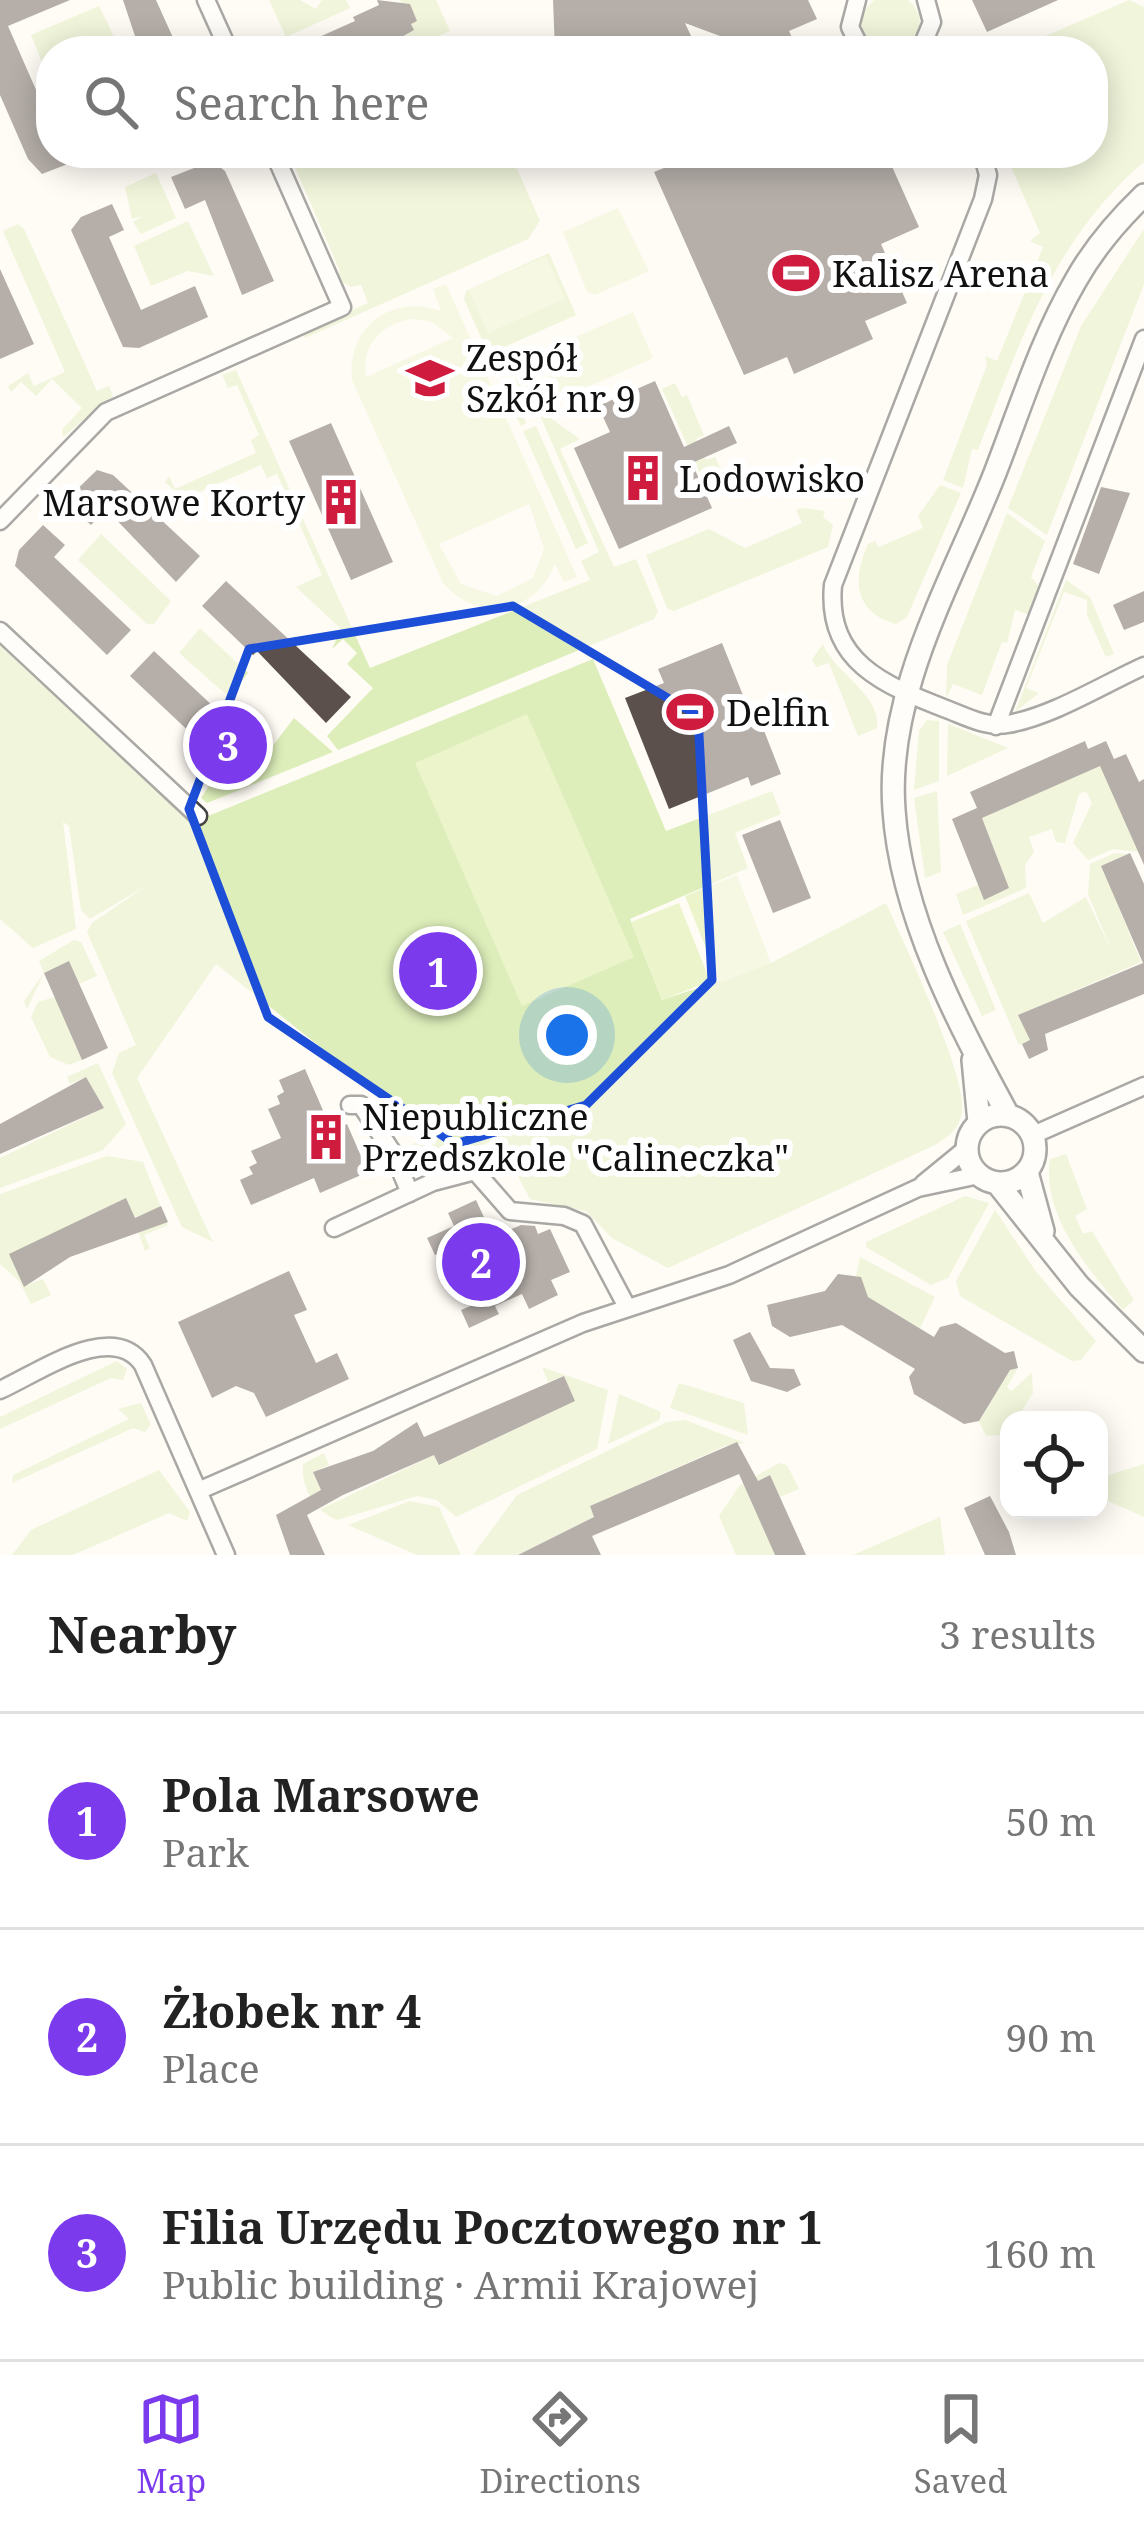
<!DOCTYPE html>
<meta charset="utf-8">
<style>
:root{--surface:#fff;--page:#f6f6f6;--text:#222;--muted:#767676;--line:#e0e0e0;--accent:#7c3aed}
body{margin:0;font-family:"Noto Serif",serif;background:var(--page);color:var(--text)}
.controls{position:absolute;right:36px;bottom:36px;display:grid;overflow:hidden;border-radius:24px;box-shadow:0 6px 30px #0003}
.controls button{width:108px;height:108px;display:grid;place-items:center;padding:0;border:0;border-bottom:3px solid var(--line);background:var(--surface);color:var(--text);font:60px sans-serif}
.you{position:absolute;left:567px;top:1035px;width:42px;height:42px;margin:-30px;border:9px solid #fff;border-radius:50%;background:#1a73e8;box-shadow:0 0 0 18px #1a73e833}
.badge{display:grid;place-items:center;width:78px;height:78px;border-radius:50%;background:var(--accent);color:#fff;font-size:39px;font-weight:700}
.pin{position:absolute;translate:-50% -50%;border:6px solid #fff;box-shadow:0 3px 12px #0006}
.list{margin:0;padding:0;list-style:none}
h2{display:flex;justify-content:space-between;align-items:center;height:156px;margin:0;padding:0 48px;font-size:51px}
h2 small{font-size:39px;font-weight:400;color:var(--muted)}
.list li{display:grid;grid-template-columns:78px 1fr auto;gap:36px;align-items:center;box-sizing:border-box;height:216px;padding:0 48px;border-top:3px solid var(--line)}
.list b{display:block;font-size:45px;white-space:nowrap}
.list p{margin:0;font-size:39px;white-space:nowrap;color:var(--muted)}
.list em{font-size:39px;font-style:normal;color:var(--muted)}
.icon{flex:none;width:66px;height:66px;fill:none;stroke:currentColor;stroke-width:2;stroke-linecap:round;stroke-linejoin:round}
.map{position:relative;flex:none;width:1144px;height:1555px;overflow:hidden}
.search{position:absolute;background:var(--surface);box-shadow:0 6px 30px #0003;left:36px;right:36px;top:36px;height:132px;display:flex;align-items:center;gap:30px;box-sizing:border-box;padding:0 42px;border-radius:48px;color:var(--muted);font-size:45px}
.sheet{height:804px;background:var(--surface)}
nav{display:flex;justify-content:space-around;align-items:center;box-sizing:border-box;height:168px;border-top:3px solid var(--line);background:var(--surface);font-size:33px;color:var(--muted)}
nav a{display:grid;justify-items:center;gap:6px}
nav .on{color:var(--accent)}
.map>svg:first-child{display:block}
</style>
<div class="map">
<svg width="1144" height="1555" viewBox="0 0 1144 1555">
<rect width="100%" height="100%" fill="#fffcf5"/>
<path fill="#ddeeba" d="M862 24a29 29 0 1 1 58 0a29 29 0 1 1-58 0Z
M269,0H300L316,9L322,0H346L350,8L286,37Z
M400,0H436L450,31L404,51H377L414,30L411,24L417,21L410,5L404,7Z
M1129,0L1144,7V162C1054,238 1019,344 978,450L972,449L963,488L943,480L987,365L985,356L997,361L1043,247L1030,241L1040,233L1005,153H1093V51H1011Z
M99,6L121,51H51V85L31,35Z
M289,153H510L540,221L528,239L305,338L303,332L368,303L361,285L351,287L339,280V269Z
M156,173L176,218L141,234L133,222L143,216L132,219L125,187Z
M188,221L214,276L188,271L151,286L134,246Z
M18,224L24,229L97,391L109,386L113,396L63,437L62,430L82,408L52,379L36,396L21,382L11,392L8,386L28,373L34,386L65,372L3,231Z
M1144,229V284L1047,535L1008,508L1081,326Z
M549,253L576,315L488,354L464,299L466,291Z
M236,370L370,668L590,580L581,561L599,552L533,399L518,405L526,423L521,426L502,385L527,375L546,415L580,439L560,449L614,567L636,559L658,611L654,619L338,750L327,736L373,688L347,664L357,653L343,639L332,649L341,629L296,587L322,575L277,474L267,478L261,465L192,495L195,510L165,482L169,476L175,489L256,453L251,440L259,435L237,385L228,388L222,375Z
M675,383L682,397L687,395L704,435L696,439L706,460L715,457L721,470L702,478L662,389Z
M536,426L588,543L576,549L523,431Z
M940,485L961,493L907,617L896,624C854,612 852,580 868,544L875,541L879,547L923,528L918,516Z
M802,508L825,511L823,517L833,525L828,547L674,611L667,608L646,555L709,529L745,548L802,523L796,510Z
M1007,513L1045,541L1031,577L1041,589L1031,615L1015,610L1007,643L1002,642L982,695L953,684L946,698L947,665Z
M101,534L171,601L154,624H147L78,560Z
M1066,580L1090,597L1114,654L1106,657L1087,615V600L1064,592L1026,688L1039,693L1015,712Z
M200,628L248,673L229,697L179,653Z
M823,644C835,674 882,695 877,728L858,736L829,663L816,667L812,659Z
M0,645L191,823L593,659L666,831L772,791L781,814L735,833L748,868L630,919L662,1000L771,963L886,903C904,943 965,1072 962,1109C961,1128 950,1135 935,1145L668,1268L612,1238L586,1211L530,1199L498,1138L428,1170L415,1169L403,1149L431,1135L216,964L137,1078L213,1242L182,1227L112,1073L119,1053L136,1045L87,932L92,923L146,886L90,919L81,910L69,826L63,822L76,929L33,948L0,919Z
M294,718L333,752L207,803L201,798L209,786L250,775Z
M927,720L939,721V781L914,790L919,731Z
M948,724L1008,748L947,776Z
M1101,765L1140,852L1113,849L1088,860L1073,843L1092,803L1086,791L1079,794L1065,843L1056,842L1052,829L1029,837L1034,852L1025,865L1026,888L963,915L956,894L978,885L984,899L1009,888L982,818Z
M937,791L941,872L925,878L914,798Z
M1115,853L1127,854L1102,866L1141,962L1019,1015L1030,1041L1019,1045L966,921L1029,893L1043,923L1086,897L1112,952L1088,894L1090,864Z
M960,924L996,1010L982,1016L943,932Z
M74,940L81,942L97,976L79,984L69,962L44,973L27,1009L24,1001L44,973L39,961Z
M55,997L82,1060L69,1065L50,1057L31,1017L38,1002Z
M98,1063L126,1124L103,1150L0,1188V1158L104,1108L86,1077L70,1084L67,1077Z
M1066,1154L1087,1209L1075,1216L1083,1234L1092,1231L1134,1300L1123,1310C1089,1270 1041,1215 1050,1159Z
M107,1156L143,1162L168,1225L144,1235L150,1248L145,1251L126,1199L101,1210L19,1267L27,1285L43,1279L51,1295L31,1304L19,1281L0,1264V1194Z
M965,1196L989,1203L948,1278L931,1285L866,1247V1242Z
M995,1210L1037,1273L1096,1341L1081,1360L1072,1361L960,1296L956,1281Z
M860,1257L935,1297L920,1328L868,1297L856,1276Z
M117,1361L127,1369L123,1380L111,1378L0,1429V1417Z
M542,1367L608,1390L597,1449L456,1517L437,1500L417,1496L337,1520C315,1511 301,1489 303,1464L324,1453L329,1465L313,1472L321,1490L312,1495L319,1510L434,1455L440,1465L575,1401L564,1376L548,1382Z
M1018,1368L1007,1387L1011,1391L1032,1373L1033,1393L1016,1420H1009L1002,1435L986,1436L979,1421L1010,1370Z
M679,1383L744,1403L748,1435L670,1408Z
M619,1394L661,1412L659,1420L608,1444Z
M141,1403L151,1425L145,1432L133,1428L12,1483L13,1475L129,1419L118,1409Z
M685,1420L745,1443L725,1446L590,1506L594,1517L518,1555H473L517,1495L667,1422Z
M779,1463L787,1465L799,1489L780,1497L770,1475L745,1487L775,1555H736L719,1516L740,1485Z
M1144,1464V1517L1099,1497V1478Z
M159,1470L190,1512L187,1521L169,1513L73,1555H12L31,1530Z
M410,1501L439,1507L461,1555H417L348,1525Z
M940,1517L945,1555H853Z"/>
<path fill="#ecf4cc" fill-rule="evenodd" d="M618,208L649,271L595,295L587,292L563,232Z
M546,256L565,299L488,333L469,290Z
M446,284L577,577L564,582L555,564C536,614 478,624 443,583L352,380C346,327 392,293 441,311L433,289ZM413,319L432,322L453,338L366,377C361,345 382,323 413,319ZM529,504L544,549L533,578L497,596L461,584L439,544Z
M633,312L653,358L559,400L539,353Z
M527,714L634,957L522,1006L415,763Z
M737,875L771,963L720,983L685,896Z
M679,903L710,981L662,1000L631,922Z"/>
<path fill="#5b504c" d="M0,0H70L8,26L51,124V153H96L42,174L28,159L0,95Z
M123,0H156L179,51H140Z
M377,0L410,4L417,21L411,24L414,30L377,51H322L317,38L355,21L353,17L379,5Z
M553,0H808L817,19L789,31L798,51H733L728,39L685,23L698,51L633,41L624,51H555Z
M972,0H1058L987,32Z
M664,153H840L842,158L886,153L919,227L881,244L907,303L865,321L873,339L794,374L787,357L744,375L654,172L669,166Z
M212,161L225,171L274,281L242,295L205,200L185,209L171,177Z
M112,204L124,230L109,237L141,310L195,286L208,317L139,348L123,347L71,230L81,217Z
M0,269L34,344L0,359Z
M655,381L684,447L729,426L737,443L692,463L712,508L619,549L574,448L610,432L598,406Z
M331,423L393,562L351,580L289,441Z
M97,470L113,475L200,556L176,582L106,509L91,525L65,501Z
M1101,487L1130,493L1099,574L1073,564Z
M43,525L65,545L54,557L131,630L107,655L15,566L19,550Z
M226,581L351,697L326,723L257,651L253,655L202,606Z
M1144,591V622L1124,630L1113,605Z
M722,643L757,730L763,728L781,774L751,786L748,777L669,809L625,698L664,683L658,669Z
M154,651L231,723L242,710L264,731L240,756L225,762L213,754L130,676Z
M1085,741L1088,749L1106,741L1114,759L1126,754L1139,782L1144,779V865L1100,766L982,818L1009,888L984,900L952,819L977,808L970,792Z
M780,820L811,898L773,913L742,835Z
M1130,853L1144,884V994L1045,1034L1048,1050L1029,1059L1022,1044L1030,1040L1018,1015L1143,963L1101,866Z
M69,961L108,1048L82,1060L44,973Z
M305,1069L332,1131L347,1124L368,1172L320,1193L314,1178L251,1205L240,1180L253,1174L249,1167L257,1163L251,1151L281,1138L268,1109L280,1104L277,1096L284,1092L279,1080Z
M86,1077L104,1108L0,1154V1124Z
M126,1198L135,1218L161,1206L168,1222L70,1257L24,1287L9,1254Z
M476,1200L493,1237L521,1225L535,1226L538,1234L550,1229L570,1272L551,1280L558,1295L529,1309L522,1294L495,1306L499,1314L469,1328L461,1310L473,1305L448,1250L435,1255L427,1238L454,1226L448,1213Z
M289,1271L307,1310L294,1315L316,1363L337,1353L349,1379L266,1417L254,1393L236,1386L212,1398L178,1322Z
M838,1274L861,1277L868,1297L934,1337L940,1327L956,1323L1005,1353L1014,1351L1018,1368L1010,1370L979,1421L964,1424L914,1394L909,1377L915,1369L842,1325L790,1337L772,1326L767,1305L825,1291Z
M750,1332L770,1368L794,1369L801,1385L787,1392L751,1381L733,1340Z
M564,1376L575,1401L439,1465L434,1455L343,1495L307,1515L325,1555H290L276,1515L321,1490L313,1472L373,1451L417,1422L424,1437Z
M737,1442L758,1481L770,1475L806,1555H775L739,1474L592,1536L601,1555H518L594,1517L590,1506Z
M990,1496L1009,1532L1016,1555H985L964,1508Z"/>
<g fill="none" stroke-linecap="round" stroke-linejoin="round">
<defs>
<path id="minor" d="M206,0L229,51
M857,0L850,27L862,51
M920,51L932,22L926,0
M982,153L988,175L983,199L833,585C826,662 884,685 946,709C965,716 986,728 1008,724C1053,716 1102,685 1144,666
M0,521L106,412L342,307L274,153
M0,631L198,816
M996,726L1144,339
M350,1105H361L393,1153L410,1193
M1033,1135L1144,1086
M923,1184L967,1148
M334,1228L433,1182L475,1171L510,1211L564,1216L583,1224L627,1307
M0,1390C38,1373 113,1319 143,1365L226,1555
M198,1491L583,1323L729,1275L918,1188L979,1175"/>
<path id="tertiary" d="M973,1060L979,1122
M967 1149a34 34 0 1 1 68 0a34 34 0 1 1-68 0Z
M1008,1115C958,1023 901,916 894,810C885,692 953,580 995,473C1020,409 1041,340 1076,280C1094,248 1118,220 1144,195
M1027,1172L1043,1231
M997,1183L1079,1286L1144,1351"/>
</defs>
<use href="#minor" stroke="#444" stroke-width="21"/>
<use href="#tertiary" stroke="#444" stroke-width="26"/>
<use href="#minor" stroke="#fff" stroke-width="16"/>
<use href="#tertiary" stroke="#fff" stroke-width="21"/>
</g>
<path d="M0 0H1144V1555H0ZM513,606L698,716L712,980L586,1105L455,1144L268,1017L189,809L249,649Z" fill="#fffcf5" fill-opacity=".55" fill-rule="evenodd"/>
<path fill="none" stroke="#1d4ed8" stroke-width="9" stroke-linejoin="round" d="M513,606L698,716L712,980L586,1105L455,1144L268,1017L189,809L249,649Z"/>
<defs>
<symbol id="stadium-bare" viewBox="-9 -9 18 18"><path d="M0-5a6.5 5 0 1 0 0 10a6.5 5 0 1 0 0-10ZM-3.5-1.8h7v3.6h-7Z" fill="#cf1b3e" stroke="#fff" stroke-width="2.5" paint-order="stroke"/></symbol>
<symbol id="school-bare" viewBox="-9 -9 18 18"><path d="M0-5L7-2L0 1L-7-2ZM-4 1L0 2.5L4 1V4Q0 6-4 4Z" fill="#cf1b3e" stroke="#fff" stroke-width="2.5" paint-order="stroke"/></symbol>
<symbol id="building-bare" viewBox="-9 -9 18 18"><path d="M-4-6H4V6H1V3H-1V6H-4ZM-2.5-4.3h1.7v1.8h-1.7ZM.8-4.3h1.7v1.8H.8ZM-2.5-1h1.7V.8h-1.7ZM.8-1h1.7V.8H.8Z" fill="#cf1b3e" stroke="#fff" stroke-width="2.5" paint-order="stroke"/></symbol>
</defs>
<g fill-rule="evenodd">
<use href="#stadium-bare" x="763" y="240" width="66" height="66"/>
<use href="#school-bare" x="397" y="345" width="66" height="66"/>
<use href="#building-bare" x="610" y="445" width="66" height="66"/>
<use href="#building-bare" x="308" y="469" width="66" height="66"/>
<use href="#stadium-bare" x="657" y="679" width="66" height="66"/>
<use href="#building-bare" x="293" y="1104" width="66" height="66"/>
</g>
<g text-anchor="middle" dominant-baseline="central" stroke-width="12" stroke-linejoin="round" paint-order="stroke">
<g font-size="36" fill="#111" stroke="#fff" text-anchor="start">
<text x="832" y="273">Kalisz Arena</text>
<text x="466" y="357">Zespół<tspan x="466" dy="41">Szkół nr 9</tspan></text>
<text x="679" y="478">Lodowisko</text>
<text x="305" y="502" text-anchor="end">Marsowe Korty</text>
<text x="726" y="712">Delfin</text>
<text x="362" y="1116">Niepubliczne<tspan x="362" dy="41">Przedszkole "Calineczka"</tspan></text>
</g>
</g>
</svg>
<div class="controls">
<button><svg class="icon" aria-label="locate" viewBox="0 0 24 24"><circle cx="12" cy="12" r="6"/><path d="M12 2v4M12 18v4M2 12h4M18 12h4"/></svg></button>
</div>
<div class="you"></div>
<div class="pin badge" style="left:438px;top:971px">1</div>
<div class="pin badge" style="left:481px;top:1262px">2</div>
<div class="pin badge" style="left:228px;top:745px">3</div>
<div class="search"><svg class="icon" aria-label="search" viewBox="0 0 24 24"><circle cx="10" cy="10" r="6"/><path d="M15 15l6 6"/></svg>Search here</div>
</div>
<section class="sheet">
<h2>Nearby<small>3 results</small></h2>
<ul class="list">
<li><span class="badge">1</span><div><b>Pola Marsowe</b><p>Park</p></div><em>50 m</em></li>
<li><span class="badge">2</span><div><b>Żłobek nr 4</b><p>Place</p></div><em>90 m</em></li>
<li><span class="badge">3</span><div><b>Filia Urzędu Pocztowego nr 1</b><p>Public building · Armii Krajowej</p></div><em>160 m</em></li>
</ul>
</section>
<nav>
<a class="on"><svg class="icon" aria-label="map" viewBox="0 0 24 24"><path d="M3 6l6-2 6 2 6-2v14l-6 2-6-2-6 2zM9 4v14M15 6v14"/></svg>Map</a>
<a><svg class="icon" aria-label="directions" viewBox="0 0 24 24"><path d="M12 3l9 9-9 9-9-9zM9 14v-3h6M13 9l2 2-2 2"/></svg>Directions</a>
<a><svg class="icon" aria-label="saved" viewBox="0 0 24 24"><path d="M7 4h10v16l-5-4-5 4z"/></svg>Saved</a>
</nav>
